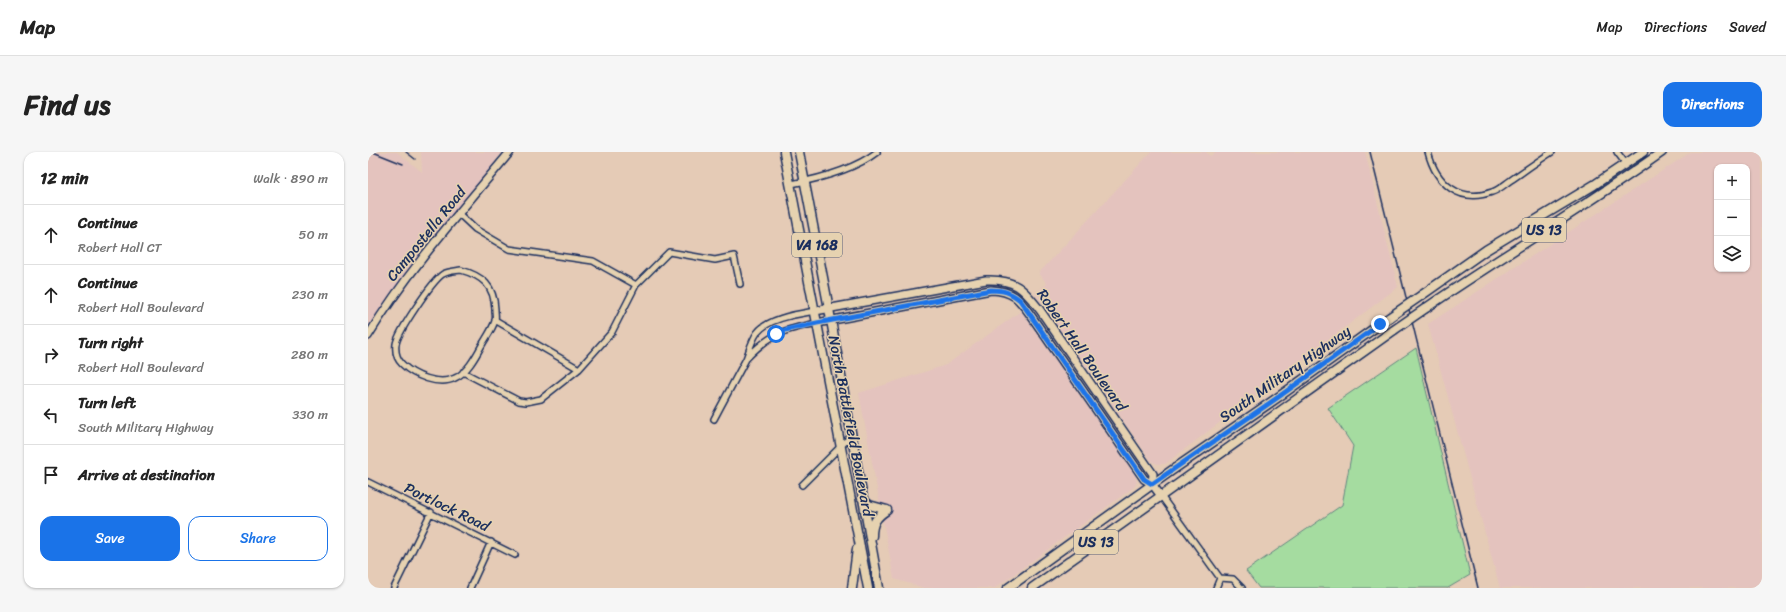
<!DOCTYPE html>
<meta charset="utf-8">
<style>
:root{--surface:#fff;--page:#f6f6f6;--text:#222;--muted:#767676;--line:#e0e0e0;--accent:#1a73e8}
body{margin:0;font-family:Sriracha,sans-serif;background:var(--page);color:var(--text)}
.controls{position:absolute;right:12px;top:12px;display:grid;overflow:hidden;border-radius:8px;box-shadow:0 1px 3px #0004}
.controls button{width:36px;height:36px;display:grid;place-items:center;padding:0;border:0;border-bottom:1px solid var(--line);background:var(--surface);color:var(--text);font:20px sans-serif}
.stop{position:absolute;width:12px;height:12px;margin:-9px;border:3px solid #1a73e8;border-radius:50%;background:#fff}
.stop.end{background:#1a73e8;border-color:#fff;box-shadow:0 1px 4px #0008}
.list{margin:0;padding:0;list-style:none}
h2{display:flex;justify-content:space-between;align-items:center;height:52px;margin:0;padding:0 16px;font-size:17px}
h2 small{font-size:13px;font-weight:400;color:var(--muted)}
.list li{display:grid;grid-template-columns:26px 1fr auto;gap:12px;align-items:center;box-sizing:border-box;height:60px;padding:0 16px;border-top:1px solid var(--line)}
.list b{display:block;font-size:15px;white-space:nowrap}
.list p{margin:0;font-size:13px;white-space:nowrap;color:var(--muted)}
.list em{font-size:13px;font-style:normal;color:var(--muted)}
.actions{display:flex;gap:8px;padding:12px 16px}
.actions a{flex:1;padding:9px 0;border:1px solid var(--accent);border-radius:12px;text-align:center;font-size:14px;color:var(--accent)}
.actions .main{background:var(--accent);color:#fff}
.icon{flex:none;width:22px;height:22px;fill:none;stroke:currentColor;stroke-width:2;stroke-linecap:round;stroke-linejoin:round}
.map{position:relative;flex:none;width:1394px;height:436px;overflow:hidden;border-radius:12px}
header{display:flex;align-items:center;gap:24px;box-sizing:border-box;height:56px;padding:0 20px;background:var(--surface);border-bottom:1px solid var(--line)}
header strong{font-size:19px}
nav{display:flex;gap:22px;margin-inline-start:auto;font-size:14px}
.intro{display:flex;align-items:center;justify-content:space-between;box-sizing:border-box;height:96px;padding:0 24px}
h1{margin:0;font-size:28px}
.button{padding:10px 18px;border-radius:12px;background:var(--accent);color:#fff;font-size:14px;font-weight:700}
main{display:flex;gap:24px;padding:0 24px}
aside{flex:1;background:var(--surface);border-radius:12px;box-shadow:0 1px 3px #0004}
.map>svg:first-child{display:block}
</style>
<header>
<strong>Map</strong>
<nav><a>Map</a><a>Directions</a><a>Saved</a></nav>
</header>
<div class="intro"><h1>Find us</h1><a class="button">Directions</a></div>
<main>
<aside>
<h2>12 min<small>Walk · 890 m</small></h2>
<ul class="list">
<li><svg class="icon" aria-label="ahead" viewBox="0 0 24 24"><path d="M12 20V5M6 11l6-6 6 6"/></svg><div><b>Continue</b><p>Robert Hall CT</p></div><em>50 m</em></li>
<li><svg class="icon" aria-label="ahead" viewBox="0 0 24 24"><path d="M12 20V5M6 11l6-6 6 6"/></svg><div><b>Continue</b><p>Robert Hall Boulevard</p></div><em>230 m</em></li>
<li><svg class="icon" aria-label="right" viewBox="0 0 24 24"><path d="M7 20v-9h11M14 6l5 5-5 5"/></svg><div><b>Turn right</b><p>Robert Hall Boulevard</p></div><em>280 m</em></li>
<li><svg class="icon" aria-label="left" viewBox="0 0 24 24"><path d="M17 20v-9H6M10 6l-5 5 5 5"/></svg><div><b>Turn left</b><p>South Military Highway</p></div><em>330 m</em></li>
<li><svg class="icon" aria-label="arrive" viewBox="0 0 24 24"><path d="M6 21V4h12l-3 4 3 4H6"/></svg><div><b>Arrive at destination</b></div></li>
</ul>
<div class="actions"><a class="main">Save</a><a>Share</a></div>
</aside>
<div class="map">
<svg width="1394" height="436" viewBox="0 0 1394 436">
<rect width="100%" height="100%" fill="#e5cbb6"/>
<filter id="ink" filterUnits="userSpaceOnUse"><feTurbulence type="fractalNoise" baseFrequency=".025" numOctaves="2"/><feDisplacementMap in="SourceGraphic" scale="8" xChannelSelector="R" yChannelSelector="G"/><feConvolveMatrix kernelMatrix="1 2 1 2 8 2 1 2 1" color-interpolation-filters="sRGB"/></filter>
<g filter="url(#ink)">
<path fill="#e4c3be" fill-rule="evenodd" d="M0,0H29L54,20L53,0H134L0,184Z
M783,0H838L842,4L848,0H997L1030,135L797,312H790L784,310L667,141L679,132L671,121Z
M1323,0H1394V436H1132L1060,172ZM1349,15H1379V117H1349Z
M653,159L767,323L769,330L766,335L627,436H556L526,427L491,241L578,213Z"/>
<path fill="#a5dca0" stroke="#60867f" d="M1048,196L1102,423L1080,436H891L878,419L974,353L985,294L960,256Z"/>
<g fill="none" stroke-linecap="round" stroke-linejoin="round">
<defs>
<path id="street" d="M1060,0C1068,31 1091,52 1124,40C1131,38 1137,32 1143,28C1156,19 1170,9 1184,0
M1249,0L1258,12
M423,32C450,27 487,17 509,0
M90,61L107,77L141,97L225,109L268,133
M93,118C115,124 126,134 127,157C127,161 128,166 127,169C124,178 118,186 114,193C108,204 99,221 87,226C71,234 46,224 34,212C29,207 27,200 28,192C30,180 64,129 75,122C81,119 87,119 93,118Z
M447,159C430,162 400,166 389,181C384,188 381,199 378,207C403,181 415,178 449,171
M127,168L211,217
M95,220L151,249L158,250L173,247L211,217L244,180L268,133L301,100L347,108L366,104L372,132
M346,267L378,207
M0,330L147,403
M434,333L483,284
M793,344L852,426
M852,426L865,427L874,436
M26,436L63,360
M102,436L123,390
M848,436L852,426"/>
<path id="secondary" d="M447,159L618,128C647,127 655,136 672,158L785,322L784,332
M449,171L623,138C646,139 651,147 664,165L776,327L784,332L793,344
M0,184C41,117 92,60 142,0"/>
<path id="primary" d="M416,0L500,436
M431,0L461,157L511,436
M1054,143L1118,98L1226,33L1275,0
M1058,156C1135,103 1217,55 1294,0
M494,346L501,353L519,358
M504,384C504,371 508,365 519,358
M484,436L489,397
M640,436L803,319L909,246L1022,165
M664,436L1026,178"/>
</defs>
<use href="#street" stroke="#1b2f5e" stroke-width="8"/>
<use href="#secondary" stroke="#1b2f5e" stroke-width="10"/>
<use href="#primary" stroke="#1b2f5e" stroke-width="11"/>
<use href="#street" stroke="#e6d2b0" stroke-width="5"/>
<use href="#secondary" stroke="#e6d2b0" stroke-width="7"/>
<use href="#primary" stroke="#e6d2b0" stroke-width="8"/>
<path stroke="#1b2f5e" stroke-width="1.5" d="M5,0L35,12
M38,0L47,7
M1002,0L1110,436"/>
<defs>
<path id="primary-bridge" d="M1022,165L1054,143
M1026,178L1058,156"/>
</defs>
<use href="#primary-bridge" stroke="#1b2f5e" stroke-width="11" stroke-linecap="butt"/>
<use href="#primary-bridge" stroke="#e6d2b0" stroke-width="8"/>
</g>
</g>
<g fill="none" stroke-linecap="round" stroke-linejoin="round" filter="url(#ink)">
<path stroke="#1a73e8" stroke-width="5" d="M408,182L417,178L449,171L623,138C635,138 642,140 652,148L776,327L784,332L909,246L1012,172"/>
</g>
<g text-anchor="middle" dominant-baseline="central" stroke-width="3" stroke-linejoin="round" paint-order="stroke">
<g fill="#e6d2b0" stroke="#586077" stroke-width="1">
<rect x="1154" y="66" width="44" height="24" rx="3"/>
<rect x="424" y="81" width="50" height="24" rx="3"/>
<rect x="706" y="378" width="44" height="24" rx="3"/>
</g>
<g font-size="14" font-weight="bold" fill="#1b2f5e">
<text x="1176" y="78">US 13</text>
<text x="449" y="93">VA 168</text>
<text x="728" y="390">US 13</text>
</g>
<g font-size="15" fill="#1b2f5e" stroke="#e6d2b0">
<text transform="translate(58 82) rotate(-51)">Campostella Road</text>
<text transform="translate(714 198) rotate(55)">Robert Hall Boulevard</text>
<text transform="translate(917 222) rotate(-35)">South Military Highway</text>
<text transform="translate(483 274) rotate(79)">North Battlefield Boulevard</text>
<text transform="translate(79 355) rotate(26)">Portlock Road</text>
</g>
</g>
</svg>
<div class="controls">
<button>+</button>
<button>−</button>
<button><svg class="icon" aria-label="layers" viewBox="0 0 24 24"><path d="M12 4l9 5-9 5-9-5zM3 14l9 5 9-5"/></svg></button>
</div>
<div class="stop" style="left:408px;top:182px"></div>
<div class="stop end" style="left:1012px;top:172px"></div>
</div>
</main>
